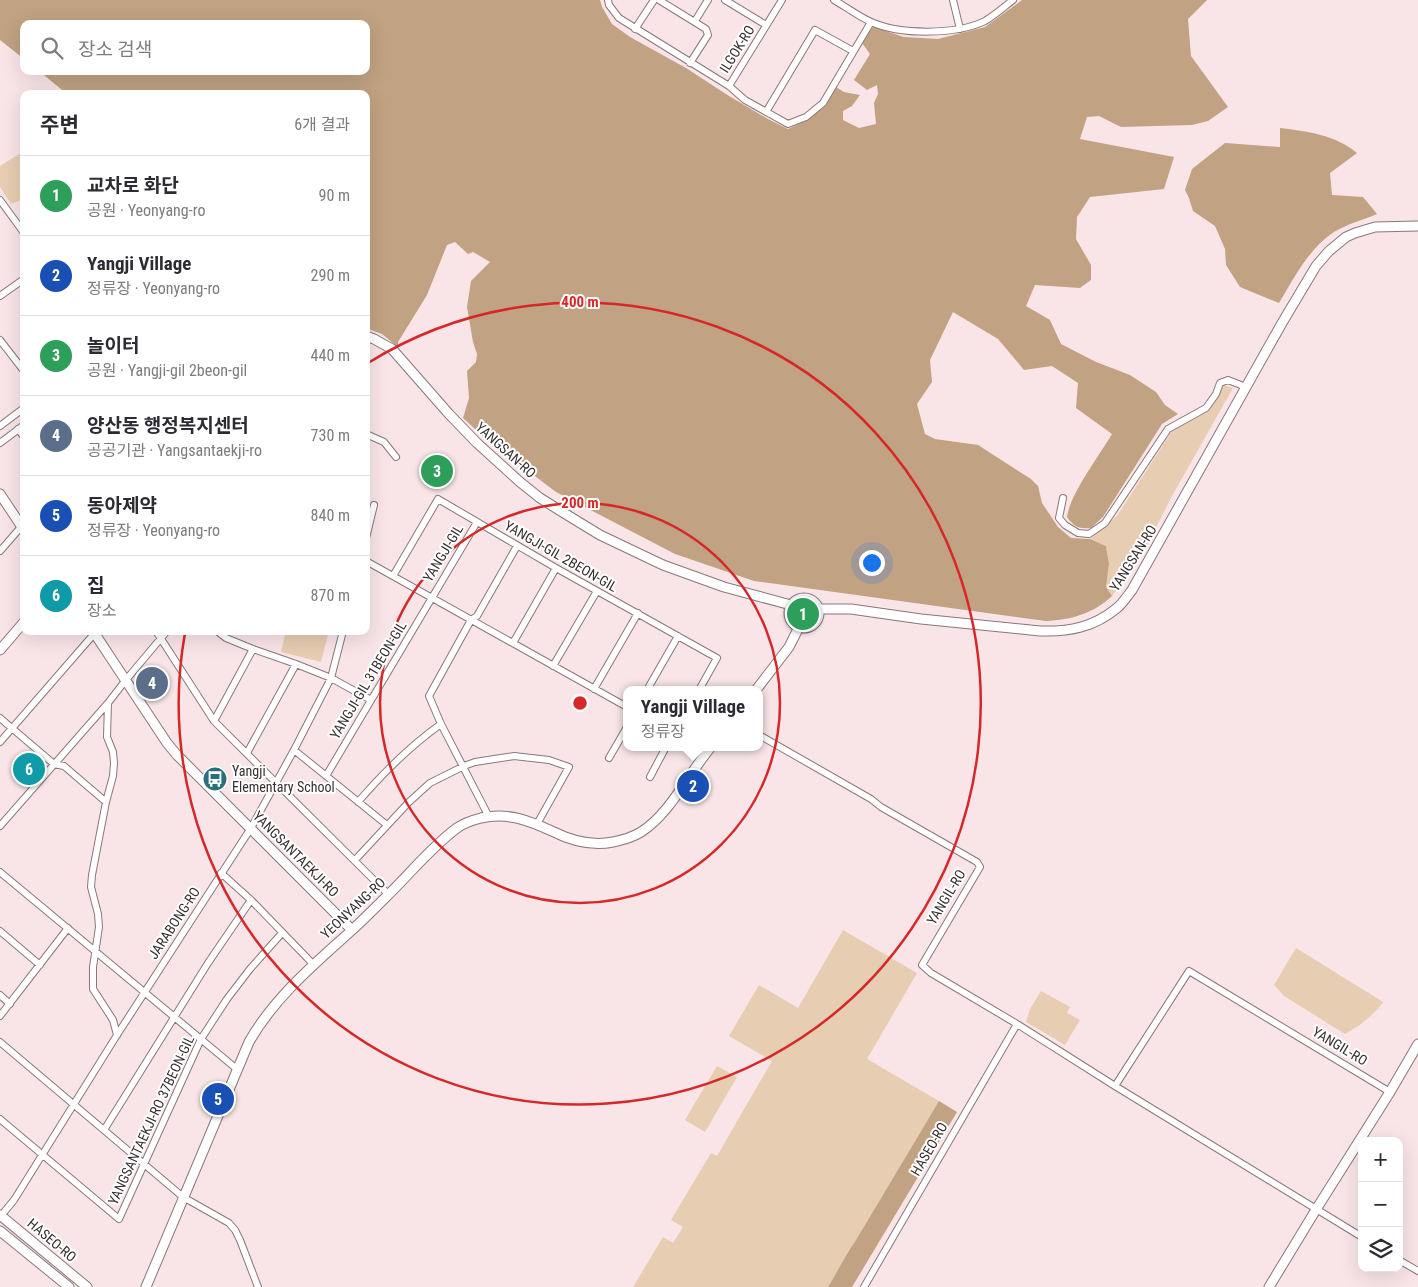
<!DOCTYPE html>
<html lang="ko">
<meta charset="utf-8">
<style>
:root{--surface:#fff;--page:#f7f7f7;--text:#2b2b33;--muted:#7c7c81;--line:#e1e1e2;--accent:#2563eb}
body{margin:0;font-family:"Roboto Condensed","Noto Sans KR",sans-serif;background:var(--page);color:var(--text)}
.controls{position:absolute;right:15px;bottom:15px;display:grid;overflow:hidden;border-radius:10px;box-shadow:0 5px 20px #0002}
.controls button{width:45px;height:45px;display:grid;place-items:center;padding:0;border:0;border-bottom:1px solid var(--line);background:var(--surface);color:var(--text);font:25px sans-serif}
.you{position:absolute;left:871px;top:562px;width:18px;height:18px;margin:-12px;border:4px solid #fff;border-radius:50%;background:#1a73e8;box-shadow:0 0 0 8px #1a73e833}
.badge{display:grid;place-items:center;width:32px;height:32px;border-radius:50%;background:var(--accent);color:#fff;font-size:16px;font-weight:700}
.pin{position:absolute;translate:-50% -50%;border:2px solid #fff;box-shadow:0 1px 5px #0006}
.popup{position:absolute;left:623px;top:686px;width:140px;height:65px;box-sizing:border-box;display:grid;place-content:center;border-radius:10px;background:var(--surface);filter:drop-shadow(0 1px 4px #0005);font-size:16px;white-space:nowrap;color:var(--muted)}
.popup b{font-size:19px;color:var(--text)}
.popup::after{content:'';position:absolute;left:50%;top:100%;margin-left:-10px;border:10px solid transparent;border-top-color:var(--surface)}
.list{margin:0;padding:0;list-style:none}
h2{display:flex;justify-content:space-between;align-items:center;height:65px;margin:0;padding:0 20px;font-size:21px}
h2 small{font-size:16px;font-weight:400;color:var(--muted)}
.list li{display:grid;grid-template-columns:32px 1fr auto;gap:15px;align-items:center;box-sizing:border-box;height:80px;padding:0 20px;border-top:1px solid var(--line)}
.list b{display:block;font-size:19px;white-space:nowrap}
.list p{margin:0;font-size:16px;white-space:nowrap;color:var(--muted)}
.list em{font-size:16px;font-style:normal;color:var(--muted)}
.icon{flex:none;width:28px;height:28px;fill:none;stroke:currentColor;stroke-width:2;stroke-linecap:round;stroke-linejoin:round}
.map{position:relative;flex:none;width:1418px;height:1287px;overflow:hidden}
.search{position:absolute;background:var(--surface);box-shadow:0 5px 20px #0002;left:20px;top:20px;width:350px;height:55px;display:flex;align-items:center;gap:12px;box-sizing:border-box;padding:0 18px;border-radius:10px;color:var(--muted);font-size:19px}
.panel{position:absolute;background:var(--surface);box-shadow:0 5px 20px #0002;left:20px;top:90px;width:350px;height:545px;border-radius:10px}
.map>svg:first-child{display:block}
</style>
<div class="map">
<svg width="1418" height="1287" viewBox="0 0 1418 1287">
<rect width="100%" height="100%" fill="#f9e5e8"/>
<path fill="#e7cdb1" d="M24,151V199L11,204L0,187V166Z
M1223,385L1233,388L1172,496L1143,553L1112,596L1106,587L1109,564L1106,546L1090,539L1117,516L1172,431L1206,413L1217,399Z
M792 613a11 11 0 1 1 22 0a11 11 0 1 1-22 0Z
M286,631H329L321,662L281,652Z
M843,930L917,973L867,1059L939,1101L856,1240C846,1255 838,1272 828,1287H633L663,1237L673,1243L683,1227L671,1220L711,1153L717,1156L772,1061L729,1036L759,985L798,1008Z
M1296,948L1383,1002C1373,1016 1360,1026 1345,1034L1284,996L1274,985Z
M1041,991L1070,1007L1067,1013L1080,1020L1065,1045L1026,1022L1030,1009Z
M717,1066L737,1077L705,1132L685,1120Z"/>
<path fill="#c1a282" d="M0,0H600L602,7L612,24L630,37L686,68L729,96L768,119L788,129L808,120L826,105L836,87L844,92L860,95L852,106L843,111V120L859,128L876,124L874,103L878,94L877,85L867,90L854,80L870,54L862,43L873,27L904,37L938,39L985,27L1022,0H1207L1188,19L1191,56L1228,107L1208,121L1192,125L1121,127L1099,116L1087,117L1080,139L1174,157L1164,189L1090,197L1077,217L1076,239L1091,265V280L1080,288L1035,285L1026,306L1050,320L1061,344L1096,362L1130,375L1156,392L1165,405L1178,414L1162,424L1103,517L1091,528C1079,529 1074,527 1067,517C1070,494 1099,456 1112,434L1076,408L1078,383L1052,366L1024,370L998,339L953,312L930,360L932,382L917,404L925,434L935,439L978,445L1031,479L1038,486L1042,503L1058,527L1071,538L1090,539L1106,546L1109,564L1106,587L1112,596C1094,613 1071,620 1046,621L754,581L675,554L556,492L487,440L463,418L469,398L467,371L476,362L477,354L473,342L467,307L471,281L490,262L473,252L468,254L455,242L447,245L427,295L398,342V347L382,334L366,328V94H67L39,71H366V24H24V59L0,40Z
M1280,128C1306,131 1336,135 1357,153L1330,173L1332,195L1363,197L1377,214C1363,220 1347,224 1334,232C1309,248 1294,278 1279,303L1240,287L1226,265L1225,249L1215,226L1193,211L1189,198L1185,190L1192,169L1225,143L1280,147Z
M939,1101L957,1112L852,1287H828C838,1271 845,1256 856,1240Z"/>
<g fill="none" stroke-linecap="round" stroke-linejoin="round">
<defs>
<path id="street" d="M608,0L609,5L619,18L729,86L745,100L788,124L806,117L823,103L871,22
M659,0L706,29L708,35L690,63
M725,0L766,25
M834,0C846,7 858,16 871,22C900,35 956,35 985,21C995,15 1004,7 1013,0
M953,0L960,29
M695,21L708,0
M635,29L654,0
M729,86L782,0
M766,112L815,30L853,51
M0,200L24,233
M0,296L24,279
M0,340L24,371
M0,426L24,408
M18,429L24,437
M366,434L384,442L396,457
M0,443L24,425
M1063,498L1059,518L1065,525L1078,533L1089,534L1105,523L1168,429L1206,408L1216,394L1220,383L1228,380L1246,387
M366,538L374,505
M0,551L21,527
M366,561L627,707
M393,576L438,499L556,568L717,658L699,690
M156,631L214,721L389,895
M217,631L226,638L253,649L296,664L331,678L371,700
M513,643L556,568
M553,666L597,591
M594,689L638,613
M647,690L678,636
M108,703L107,737L113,752L114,763L113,776L106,802L92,875L91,887L98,914L99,927L93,967V989L113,1020L117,1035
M0,718L54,764L64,766L106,802
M214,721L253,649
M759,735L871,799L881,807L977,862L980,867L922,965L931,973L1017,1024L1115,1086L1362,1237
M0,742L94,634
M698,747L707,752
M294,750L387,825
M247,753L296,664
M609,758L627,727
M326,776L477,522
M650,777L666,747
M358,802C383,773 410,746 441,724
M489,817L441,724L429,696L471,620L477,616L517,546
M0,826L108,703L125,681L167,631
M355,860L409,802L430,783L464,766L475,762L514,756L549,760L569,767L537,824
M0,872L238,1070
M221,873L251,900L313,964
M0,931L40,965
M0,995L10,1004
M0,1016L68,928
M0,1042L183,1197L229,1223L235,1230L240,1240L258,1287
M1115,1086L1189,971L1390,1092
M0,1119L119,1219L201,1039L227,999L250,969L282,933
M104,1130L208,963L251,900
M0,1217L14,1200L117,1035L251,828L294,750L331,678L343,631
M1399,1260L1418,1271
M864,1287L1017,1024"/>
<path id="secondary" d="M366,336L374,339L392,349L449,414L477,443L520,482L540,498L564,513L600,535L663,565L724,587L791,605
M0,494L24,530
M789 613a15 15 0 1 1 30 0a15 15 0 1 1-30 0Z
M819,609H851L921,619L1040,631C1070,632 1094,627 1117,608C1123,603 1128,595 1132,590L1282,323L1316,266L1329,251L1346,237L1355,233L1375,227L1418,226
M93,631L167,743L177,755L352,930
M0,650L24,622
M756,690L789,647L799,627
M0,1215L87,1287
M0,1231L69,1287
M146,1287L249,1042C274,998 313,965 351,931C363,920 375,908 386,897C410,874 431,847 457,828C464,823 473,820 481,818C509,812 530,821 554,832C572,841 593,846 613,842C623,840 633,837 641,832C670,814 689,773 711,747
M1269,1287L1317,1208L1390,1092L1418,1044"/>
</defs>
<use href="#street" stroke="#8a777a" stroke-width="8"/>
<use href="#secondary" stroke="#8a777a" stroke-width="11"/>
<use href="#street" stroke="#fff" stroke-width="6"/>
<use href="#secondary" stroke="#fff" stroke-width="9"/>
</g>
<g fill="none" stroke="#d62828" stroke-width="2.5">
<circle cx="580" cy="703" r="200"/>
<path d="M368 363A401 401 0 1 1 185 633"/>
</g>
<defs>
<symbol id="bus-disc" viewBox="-11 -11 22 22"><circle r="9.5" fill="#28707b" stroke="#fff"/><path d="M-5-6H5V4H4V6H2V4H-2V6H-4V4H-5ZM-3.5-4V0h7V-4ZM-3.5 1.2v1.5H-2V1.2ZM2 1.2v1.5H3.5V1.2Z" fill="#fff"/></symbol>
</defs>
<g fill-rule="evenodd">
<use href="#bus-disc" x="201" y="765" width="28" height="28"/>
</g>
<g text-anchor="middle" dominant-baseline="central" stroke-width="4" stroke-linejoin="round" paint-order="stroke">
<g font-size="14" fill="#372f30" stroke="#fff">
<text transform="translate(737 49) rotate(-58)">ILGOK-RO</text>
<text transform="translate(506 450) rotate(42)">YANGSAN-RO</text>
<text transform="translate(443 553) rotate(-59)">YANGJI-GIL</text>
<text transform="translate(561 556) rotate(30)">YANGJI-GIL 2BEON-GIL</text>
<text transform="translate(1133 558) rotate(-58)">YANGSAN-RO</text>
<text transform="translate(368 680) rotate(-59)">YANGJI-GIL 31BEON-GIL</text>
<text transform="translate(296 854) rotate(45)">YANGSANTAEKJI-RO</text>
<text transform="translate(946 897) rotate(-59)">YANGIL-RO</text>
<text transform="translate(353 908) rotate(-43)">YEONYANG-RO</text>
<text transform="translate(174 923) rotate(-57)">JARABONG-RO</text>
<text transform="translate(1340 1046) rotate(31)">YANGIL-RO</text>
<text transform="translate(151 1120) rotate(-65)">YANGSANTAEKJI-RO 37BEON-GIL</text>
<text transform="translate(929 1149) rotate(-60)">HASEO-RO</text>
<text transform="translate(52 1240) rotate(40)">HASEO-RO</text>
</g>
<g font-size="14" fill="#372f30" stroke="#fff" text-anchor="start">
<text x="232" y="771">Yangji<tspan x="232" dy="16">Elementary School</tspan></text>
</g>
</g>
<circle cx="580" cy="703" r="8" fill="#d62828" stroke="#fff" stroke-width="2.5"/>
<g font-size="15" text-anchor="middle" font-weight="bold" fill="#d62828" stroke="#fff" stroke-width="4" stroke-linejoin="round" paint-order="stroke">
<text x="580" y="307">400 m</text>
<text x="580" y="508">200 m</text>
</g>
</svg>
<div class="controls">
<button>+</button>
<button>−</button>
<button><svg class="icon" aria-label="layers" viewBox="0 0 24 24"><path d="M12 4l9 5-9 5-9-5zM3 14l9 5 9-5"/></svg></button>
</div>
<div class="you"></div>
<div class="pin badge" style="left:803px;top:614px;background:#2e9e5b">1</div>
<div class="pin badge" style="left:693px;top:786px;background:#1a4fb4">2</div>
<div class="popup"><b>Yangji Village</b>정류장</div>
<div class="pin badge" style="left:437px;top:471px;background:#2e9e5b">3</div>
<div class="pin badge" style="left:152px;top:683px;background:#5c6f8a">4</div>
<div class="pin badge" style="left:218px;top:1099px;background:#1a4fb4">5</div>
<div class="pin badge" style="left:29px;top:769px;background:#0f9aa8">6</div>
<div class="search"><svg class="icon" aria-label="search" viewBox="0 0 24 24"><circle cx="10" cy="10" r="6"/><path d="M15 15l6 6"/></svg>장소 검색</div>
<section class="panel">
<h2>주변<small>6개 결과</small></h2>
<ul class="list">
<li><span class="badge" style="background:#2e9e5b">1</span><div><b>교차로 화단</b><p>공원 · Yeonyang-ro</p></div><em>90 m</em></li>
<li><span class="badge" style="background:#1a4fb4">2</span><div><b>Yangji Village</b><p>정류장 · Yeonyang-ro</p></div><em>290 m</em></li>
<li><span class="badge" style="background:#2e9e5b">3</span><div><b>놀이터</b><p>공원 · Yangji-gil 2beon-gil</p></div><em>440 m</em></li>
<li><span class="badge" style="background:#5c6f8a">4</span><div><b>양산동 행정복지센터</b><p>공공기관 · Yangsantaekji-ro</p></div><em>730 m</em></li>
<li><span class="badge" style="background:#1a4fb4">5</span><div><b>동아제약</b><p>정류장 · Yeonyang-ro</p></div><em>840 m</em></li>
<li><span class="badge" style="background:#0f9aa8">6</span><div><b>집</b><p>장소</p></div><em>870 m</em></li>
</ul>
</section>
</div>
